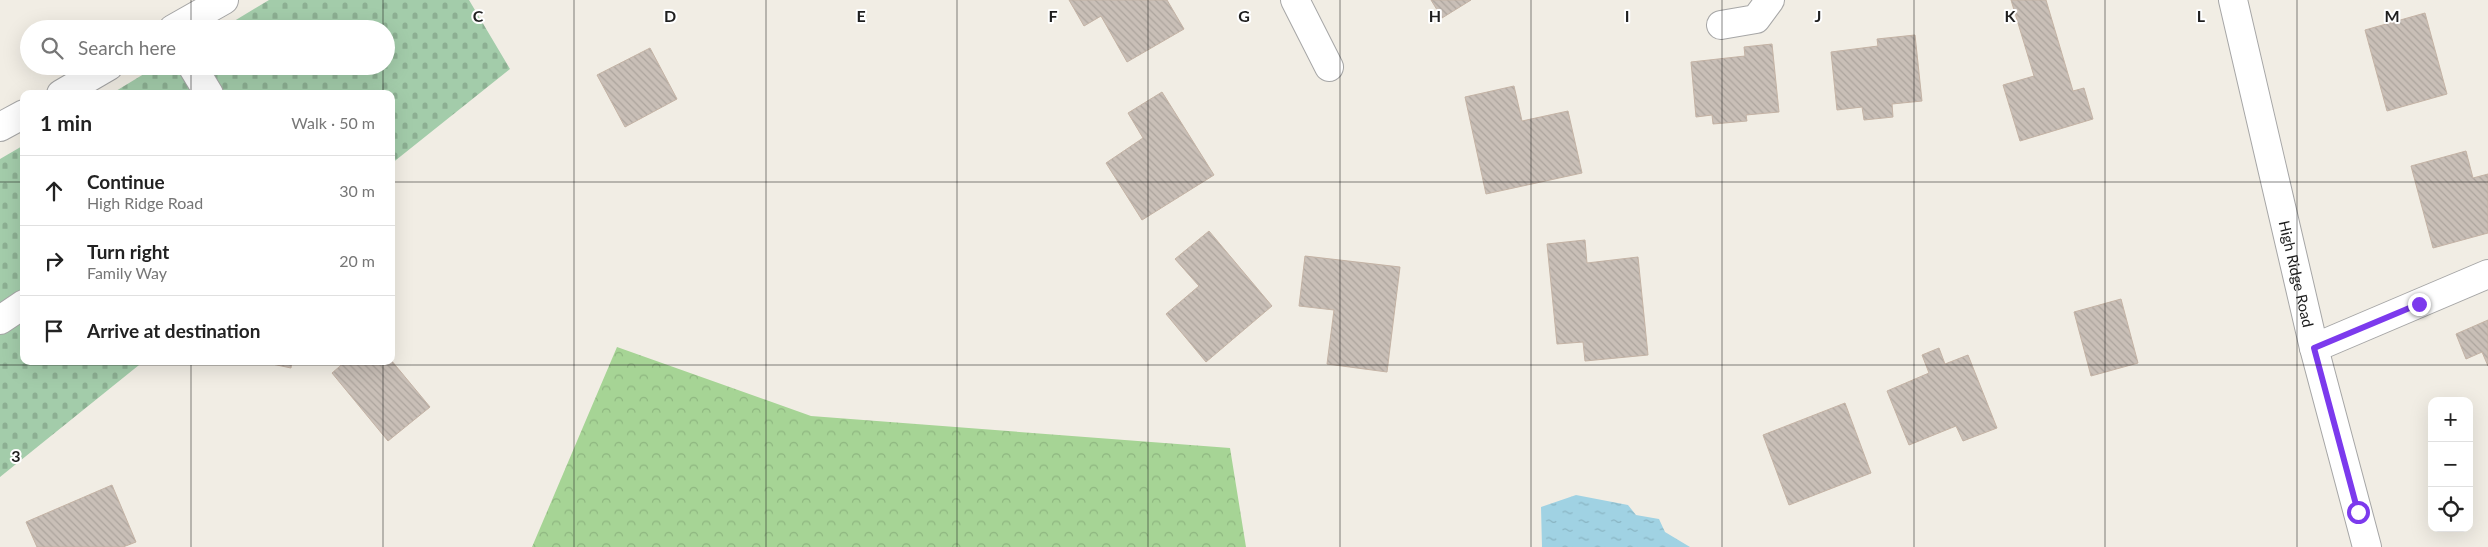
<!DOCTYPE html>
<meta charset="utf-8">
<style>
:root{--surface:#fff;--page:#f2f2f2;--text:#222;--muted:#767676;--line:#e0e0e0}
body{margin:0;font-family:Lato,sans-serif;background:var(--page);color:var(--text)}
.controls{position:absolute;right:15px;bottom:15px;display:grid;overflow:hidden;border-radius:10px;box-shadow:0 5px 20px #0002}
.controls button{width:45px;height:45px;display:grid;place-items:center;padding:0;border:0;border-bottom:1px solid var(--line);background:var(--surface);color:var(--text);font:25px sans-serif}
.stop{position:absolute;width:15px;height:15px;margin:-11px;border:4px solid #7c3aed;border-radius:50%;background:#fff}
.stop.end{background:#7c3aed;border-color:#fff;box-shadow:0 1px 5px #0008}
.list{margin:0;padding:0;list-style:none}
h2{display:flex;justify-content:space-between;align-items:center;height:65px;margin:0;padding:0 20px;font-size:21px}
h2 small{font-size:16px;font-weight:400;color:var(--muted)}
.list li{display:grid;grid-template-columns:32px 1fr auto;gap:15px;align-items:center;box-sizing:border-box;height:70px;padding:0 20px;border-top:1px solid var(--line)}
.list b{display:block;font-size:19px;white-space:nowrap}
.list p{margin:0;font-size:16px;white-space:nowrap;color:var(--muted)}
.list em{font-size:16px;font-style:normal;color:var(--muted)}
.icon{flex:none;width:28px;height:28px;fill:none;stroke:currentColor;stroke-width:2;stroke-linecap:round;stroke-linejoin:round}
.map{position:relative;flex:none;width:2488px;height:547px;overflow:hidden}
.search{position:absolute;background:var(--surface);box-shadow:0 5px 20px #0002;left:20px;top:20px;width:375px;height:55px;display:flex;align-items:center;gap:12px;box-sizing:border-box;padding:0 18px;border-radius:28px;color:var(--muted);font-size:19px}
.panel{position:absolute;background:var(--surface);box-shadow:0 5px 20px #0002;left:20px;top:90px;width:375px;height:275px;border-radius:10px}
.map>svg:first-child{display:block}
</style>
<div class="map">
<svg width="2488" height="547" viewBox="0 0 2488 547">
<defs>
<pattern id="forest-crowns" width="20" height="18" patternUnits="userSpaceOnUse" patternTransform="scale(1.25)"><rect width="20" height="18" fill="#a6d495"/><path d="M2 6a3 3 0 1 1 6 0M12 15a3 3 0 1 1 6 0" fill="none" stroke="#8eb680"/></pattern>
<pattern id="cemetery-stones" width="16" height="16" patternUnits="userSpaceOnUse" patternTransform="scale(1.25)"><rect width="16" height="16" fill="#a3ccaa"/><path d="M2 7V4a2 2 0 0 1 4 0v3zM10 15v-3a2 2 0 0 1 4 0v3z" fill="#8caf92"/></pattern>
<pattern id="water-ripples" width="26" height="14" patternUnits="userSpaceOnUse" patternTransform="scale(1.25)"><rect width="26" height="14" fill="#a0d2e3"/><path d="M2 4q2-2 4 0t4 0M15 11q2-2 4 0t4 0" fill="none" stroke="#89b4c2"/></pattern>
<pattern id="building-back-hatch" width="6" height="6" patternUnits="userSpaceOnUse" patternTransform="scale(1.25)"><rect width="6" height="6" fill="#c9bfb7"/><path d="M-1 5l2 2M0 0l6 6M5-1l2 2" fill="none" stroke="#aca49d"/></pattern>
</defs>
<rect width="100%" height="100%" fill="#f1ede4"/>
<path fill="url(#forest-crowns)" d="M617,347L811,416L1230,448L1246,547H532Z"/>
<path fill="url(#cemetery-stones)" d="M269,0H469L510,69L391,164V94H111L157,66H386V29H221Z
M24,145V361H144L0,477V159Z"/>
<path fill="url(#water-ripples)" d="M1576,495L1628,505L1636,515L1659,519L1665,532L1690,547H1542L1541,507Z"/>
<path fill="url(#building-back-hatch)" stroke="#c4b3a5" d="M1069,0H1167L1184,29L1127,62L1101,16L1084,26Z
M1431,0H1471L1442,18Z
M2011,0H2046L2073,91L2084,88L2093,119L2020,141L2003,85L2034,76Z
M2425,13L2447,94L2387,111L2365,30Z
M1915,35L1922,101L1892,104L1893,117L1864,120L1862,107L1837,110L1831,52L1878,46L1877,39Z
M1772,44L1779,112L1746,115L1747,121L1713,124L1712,115L1696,117L1691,62L1745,56L1744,47Z
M650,48L677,99L625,127L597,75Z
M1514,86L1522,121L1568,111L1582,173L1486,194L1465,97Z
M1162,92L1214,175L1142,220L1106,163L1143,138L1128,113Z
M2466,151L2473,178L2488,174V233L2433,248L2411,166Z
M1209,231L1272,306L1206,362L1166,314L1199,286L1175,259Z
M1585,240L1587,263L1638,257L1648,355L1585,361L1583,342L1557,344L1547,244Z
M1305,256L1400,267L1387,372L1327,364L1334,310L1299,306Z
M2121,299L2138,363L2091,376L2074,312Z
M2488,320V366L2482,352L2466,359L2456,334Z
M1939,348L1945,364L1968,355L1997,428L1963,441L1956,426L1909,445L1887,391L1929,373L1922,355Z
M391,360L430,407L388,441L332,373L346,361Z
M258,361H292L291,368Z
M1845,403L1871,473L1789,505L1763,435Z
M112,485L136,542L123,547H37L26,522Z"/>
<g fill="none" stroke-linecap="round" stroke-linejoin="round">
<defs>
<g id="minor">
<path d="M1295,0L1329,67"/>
<path id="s1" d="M2233,0L2314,348L2367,547"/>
<path d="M1721,25L1756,19L1770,0"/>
<path d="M173,29L224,0"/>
<path d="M192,66L209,94"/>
<path d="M61,94L109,66"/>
<path d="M0,127L24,114"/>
<path d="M0,320L24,304"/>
<path d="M2314,348L2488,274"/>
</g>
</defs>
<use href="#minor" stroke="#a6a6a6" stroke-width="30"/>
<use href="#minor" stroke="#fff" stroke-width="28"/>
</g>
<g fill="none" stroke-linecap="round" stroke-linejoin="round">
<path stroke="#7c3aed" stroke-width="6" d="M2358,512L2314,348L2419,304"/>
</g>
<path fill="none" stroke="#1f1f1f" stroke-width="1" stroke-opacity="0.55" d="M191,0V29M383,0V29M574,0V547M766,0V547M957,0V547M1148,0V547M1340,0V547M1531,0V547M1722,0V547M1914,0V547M2105,0V547M2297,0V547M191,66V94M383,66V94M0,182H24M391,182H2488M191,361V547M383,361V547M0,365H2488"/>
<g text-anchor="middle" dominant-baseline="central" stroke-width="4" stroke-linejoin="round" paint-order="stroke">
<g font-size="15" fill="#1f1f1f" stroke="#fff">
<text stroke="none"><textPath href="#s1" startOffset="281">High Ridge Road</textPath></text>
</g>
</g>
<g font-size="16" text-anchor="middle" font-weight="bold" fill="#1f1f1f" stroke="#fff" stroke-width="4" stroke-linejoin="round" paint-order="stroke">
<text x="478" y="22">C</text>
<text x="670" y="22">D</text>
<text x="861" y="22">E</text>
<text x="1053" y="22">F</text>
<text x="1244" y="22">G</text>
<text x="1435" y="22">H</text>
<text x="1627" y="22">I</text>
<text x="1818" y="22">J</text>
<text x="2010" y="22">K</text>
<text x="2201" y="22">L</text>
<text x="2392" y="22">M</text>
<text x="16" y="462">3</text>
</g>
</svg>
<div class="controls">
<button>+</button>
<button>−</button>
<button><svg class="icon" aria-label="locate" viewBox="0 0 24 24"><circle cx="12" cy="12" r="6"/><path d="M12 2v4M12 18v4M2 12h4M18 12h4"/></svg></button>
</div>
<div class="stop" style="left:2358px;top:512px"></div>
<div class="stop end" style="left:2419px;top:304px"></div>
<div class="search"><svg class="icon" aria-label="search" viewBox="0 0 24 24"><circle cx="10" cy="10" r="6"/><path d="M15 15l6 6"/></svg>Search here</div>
<section class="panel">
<h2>1 min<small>Walk · 50 m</small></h2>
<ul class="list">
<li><svg class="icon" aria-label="ahead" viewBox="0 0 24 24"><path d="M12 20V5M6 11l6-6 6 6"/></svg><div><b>Continue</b><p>High Ridge Road</p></div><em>30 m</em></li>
<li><svg class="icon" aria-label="right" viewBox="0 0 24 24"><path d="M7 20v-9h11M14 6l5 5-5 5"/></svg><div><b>Turn right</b><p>Family Way</p></div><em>20 m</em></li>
<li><svg class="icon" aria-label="arrive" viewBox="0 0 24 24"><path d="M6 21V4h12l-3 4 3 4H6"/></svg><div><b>Arrive at destination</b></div></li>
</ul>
</section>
</div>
